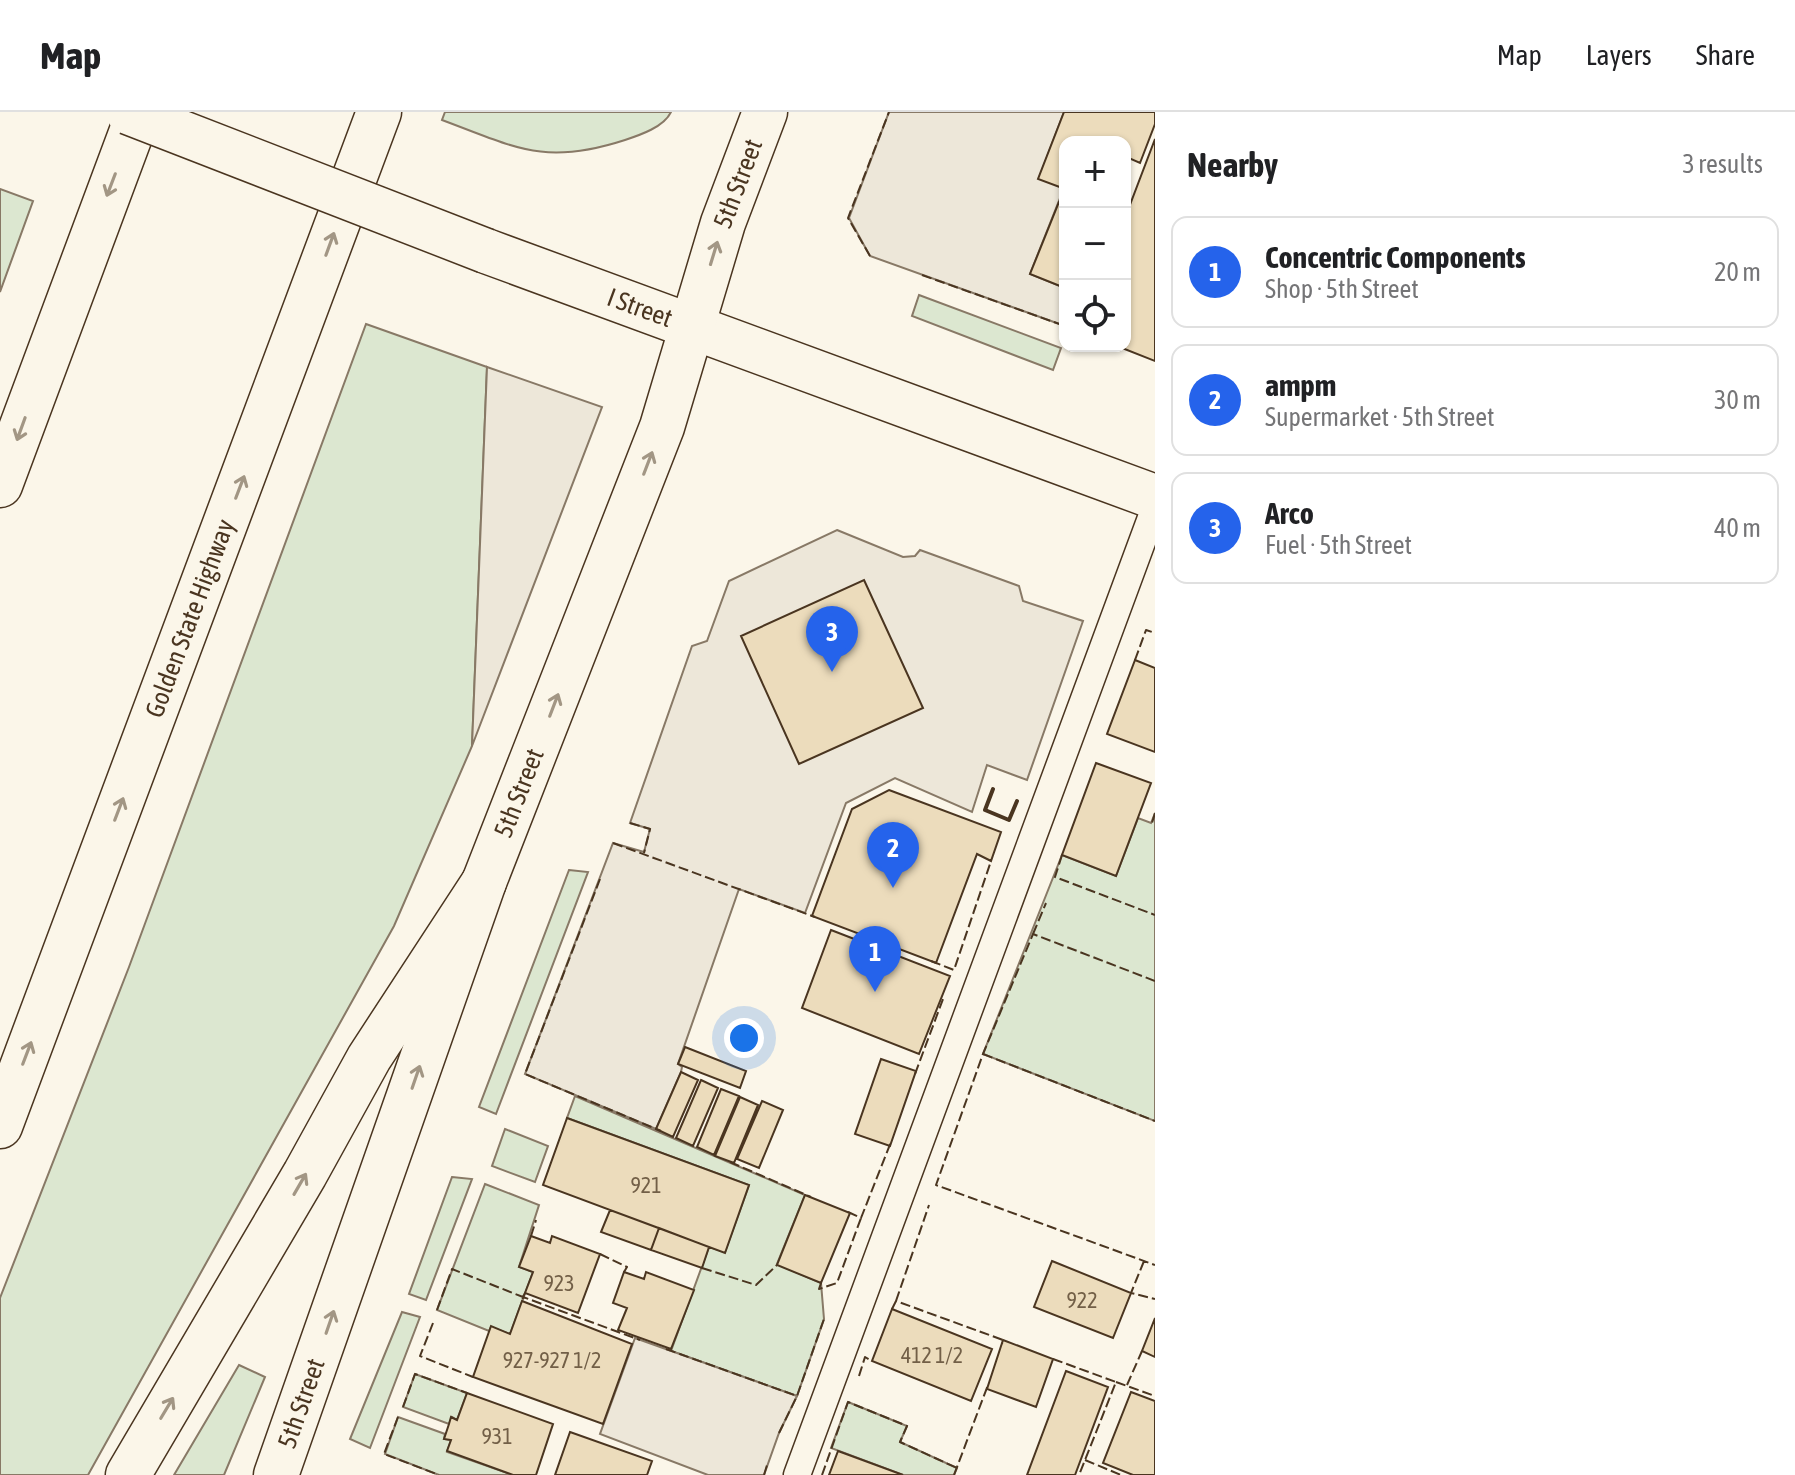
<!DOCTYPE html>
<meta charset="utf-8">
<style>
:root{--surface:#fff;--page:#f2f2f2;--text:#202124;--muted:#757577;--line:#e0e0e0;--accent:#2563eb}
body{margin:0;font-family:"Asap Condensed",sans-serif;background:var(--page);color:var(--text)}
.controls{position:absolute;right:24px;top:24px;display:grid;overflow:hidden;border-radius:16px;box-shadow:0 2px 6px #0004}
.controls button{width:72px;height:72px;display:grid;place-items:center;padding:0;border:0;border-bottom:2px solid var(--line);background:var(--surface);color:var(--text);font:40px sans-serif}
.you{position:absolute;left:744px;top:926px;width:28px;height:28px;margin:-20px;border:6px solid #fff;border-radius:50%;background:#1a73e8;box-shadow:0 0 0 12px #1a73e833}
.badge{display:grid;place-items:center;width:52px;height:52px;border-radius:50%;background:var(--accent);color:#fff;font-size:26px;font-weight:700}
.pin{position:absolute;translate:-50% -66px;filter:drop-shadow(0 2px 4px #0008)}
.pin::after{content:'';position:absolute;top:42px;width:28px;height:24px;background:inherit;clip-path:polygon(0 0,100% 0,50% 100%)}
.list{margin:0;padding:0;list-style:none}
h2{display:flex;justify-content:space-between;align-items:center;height:104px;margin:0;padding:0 32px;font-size:34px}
h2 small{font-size:26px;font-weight:400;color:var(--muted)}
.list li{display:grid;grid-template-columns:52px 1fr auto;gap:24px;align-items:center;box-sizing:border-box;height:112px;margin:0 16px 16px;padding:0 16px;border:2px solid var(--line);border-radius:16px}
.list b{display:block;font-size:30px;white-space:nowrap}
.list p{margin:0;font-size:26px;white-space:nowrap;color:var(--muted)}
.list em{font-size:26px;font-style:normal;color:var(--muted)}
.icon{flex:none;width:44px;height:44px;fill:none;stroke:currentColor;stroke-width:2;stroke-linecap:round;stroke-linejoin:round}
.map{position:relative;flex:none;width:1155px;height:1363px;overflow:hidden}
header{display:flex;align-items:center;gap:48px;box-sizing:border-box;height:112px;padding:0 40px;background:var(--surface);border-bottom:2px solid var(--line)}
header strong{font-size:38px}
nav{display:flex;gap:44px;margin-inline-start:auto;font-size:28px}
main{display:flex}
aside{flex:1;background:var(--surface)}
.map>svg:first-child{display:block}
</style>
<header>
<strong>Map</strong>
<nav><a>Map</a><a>Layers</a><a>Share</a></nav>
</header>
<main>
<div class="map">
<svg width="1155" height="1363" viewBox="0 0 1155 1363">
<rect width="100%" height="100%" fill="#fbf6e9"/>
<path fill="#dce7d0" stroke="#887966" stroke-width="2" d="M445,0H671C664,15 640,23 625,28C545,54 517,36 442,8Z
M0,77L33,89L0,180Z
M919,183L1061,236L1053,258L912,204Z
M366,212L487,255L472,634L394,814L88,1363H0V1186L129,855Z
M1155,701V1009L983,942L1062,743L1116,764L1138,706L1151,711Z
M569,758L588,760L496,1002L479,995Z
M575,984L805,1083L777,1152L821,1171L824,1207L797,1284L671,1239L709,1135L725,1140L749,1073L567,1006Z
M505,1017L548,1034L535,1070L492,1054Z
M452,1065L472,1067L426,1188L409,1182Z
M485,1072L539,1093L519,1155L533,1160L510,1222L491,1215L489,1219L437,1198Z
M402,1200L420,1205L370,1336L350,1327Z
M239,1253L265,1265L224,1363H174Z
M415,1262L467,1281L457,1308L452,1305L449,1312L403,1295Z
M848,1290L907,1314L900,1330L957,1356L954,1363H903L831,1336Z
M398,1305L445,1322L444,1327L451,1328L447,1340L513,1363H439L385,1342Z"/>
<path fill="#ede7d9" stroke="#887966" stroke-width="2" d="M889,0H1064L1039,66L1064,76L1030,162L1065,176V214L870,144L849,106Z
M487,255L602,295L472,634Z
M837,418L903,445L915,444L920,438L1019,474L1023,489L1083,509L1027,668L987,653L972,700L895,666L846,691L805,801L739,777L678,952L682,955L681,960L656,1017L525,962L613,731L644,740L650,717L630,711L692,534L707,529L729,469Z
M635,1226L797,1284L779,1321L764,1363H708L600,1322Z"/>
<path fill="#ecdcbc" stroke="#4a3520" stroke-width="2" d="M1064,0H1155V12L1140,51L1129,46L1125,58V30H1065V77L1038,67Z
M1155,27V249L1117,234H1125V106Z
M1059,90L1065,92V176L1030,162Z
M864,468L923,596L799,652L741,524Z
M1135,548L1155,556V640L1107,622Z
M1096,651L1151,671L1116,764L1062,743Z
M889,678L1001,720L991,749L977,742L936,851L812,804L852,697Z
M831,818L950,864L919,942L802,896Z
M685,935L746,959L740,976L678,952Z
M881,947L916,959L890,1034L855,1022Z
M681,960L698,968L673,1025L656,1017Z
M701,968L718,976L693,1034L676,1026Z
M721,977L739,984L714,1043L697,1035Z
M740,985L758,993L734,1051L715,1044Z
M762,989L783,998L759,1056L737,1047Z
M567,1006L749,1073L725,1141L543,1073Z
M805,1083L850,1101L821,1171L777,1153Z
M610,1098L659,1116L651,1138L601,1120Z
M659,1116L709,1135L702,1156L651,1138Z
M531,1124L550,1131L552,1124L600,1142L578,1201L525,1181L533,1160L519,1155Z
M1052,1149L1131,1181L1113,1226L1034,1195Z
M624,1160L644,1167L646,1160L694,1178L671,1237L618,1218L627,1196L613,1191Z
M522,1189L632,1232L603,1312L473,1265L491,1214L510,1222Z
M892,1197L992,1237L971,1289L872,1249Z
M1155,1206V1245L1142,1239Z
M1003,1228L1053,1247L1036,1295L987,1277Z
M1066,1259L1108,1275L1075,1363H1027Z
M1131,1280L1155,1289V1363H1133L1103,1351Z
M467,1281L553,1312L536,1363H513L447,1339L451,1328L444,1327L449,1312L451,1305L457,1308Z
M570,1320L652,1349L647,1363H555Z
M838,1339L903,1363H829Z"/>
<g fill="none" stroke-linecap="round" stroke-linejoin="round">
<defs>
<path id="service" d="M797,1363L1155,395"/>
<g id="minor">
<path id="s1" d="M486,139L1155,385"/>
</g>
<g id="primary">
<path id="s2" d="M276,1363L484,770L662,315L723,111L765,0"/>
</g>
<g id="motorway">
<path d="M0,373L139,0"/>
<path id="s3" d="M0,1014L379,0"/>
<path d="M128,1363L305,1062L369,946L484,770"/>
</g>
</defs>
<use href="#service" stroke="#4a3520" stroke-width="29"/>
<use href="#minor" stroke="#4a3520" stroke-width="47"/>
<use href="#primary" stroke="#4a3520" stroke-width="47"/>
<use href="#motorway" stroke="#4a3520" stroke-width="47"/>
<use href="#service" stroke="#fbf6e9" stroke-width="26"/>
<use href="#minor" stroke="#fbf6e9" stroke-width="44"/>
<use href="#primary" stroke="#fbf6e9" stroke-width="44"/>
<use href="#motorway" stroke="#fbf6e9" stroke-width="44"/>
<defs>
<path id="minor-bridge" d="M128,0L486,139"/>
</defs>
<use href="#minor-bridge" stroke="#4a3520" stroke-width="47" stroke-linecap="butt"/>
<use href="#minor-bridge" stroke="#fbf6e9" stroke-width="44"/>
<path stroke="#4a3520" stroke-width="2" stroke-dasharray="10 4" stroke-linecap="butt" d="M870,144L848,106L889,0
M922,163L1065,214
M1135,548L1146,518L1155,521
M1155,701L1152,711L1155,712
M630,711L650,717L644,741
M613,731L815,805
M1062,743L1055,765L1155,803
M600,767L525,962L661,1019
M1033,822L1046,791
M931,849L954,858L991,749
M1155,869L1033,822L983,942L936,1073L1155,1153
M983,942L1155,1009
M915,962L943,887
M730,1050L811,1085
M848,1100L861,1106L891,1030
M531,1124L536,1108
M600,1142L627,1155L624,1160
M1144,1149L1131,1181L1155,1187
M702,1156L756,1173L777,1153
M821,1171L819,1177L837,1171L861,1106
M525,1181L523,1185L640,1228
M896,1189L929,1093
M892,1197L896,1189L1003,1228L1002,1232
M437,1198L452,1157L523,1185L522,1189
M433,1211L420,1244L473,1265
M666,1237L797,1284L824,1207
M1053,1247L1116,1270L1079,1363
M859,1264L865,1245L872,1249
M1116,1270L1155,1284
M1127,1273L1142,1239
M403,1295L415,1262L467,1281
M398,1305L384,1342L439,1363
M779,1321L797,1284
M1085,1348L1121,1363
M764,1363L767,1353
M822,1363L848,1290L907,1314L900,1330L957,1356
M954,1363L988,1273"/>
<path stroke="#4a3520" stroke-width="4" d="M993,677L985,698L1009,708L1017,689"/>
</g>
<defs><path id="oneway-shaft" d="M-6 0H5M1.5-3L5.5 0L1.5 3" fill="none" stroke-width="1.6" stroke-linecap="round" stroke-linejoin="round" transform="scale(2)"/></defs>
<g stroke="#a29684">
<use href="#oneway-shaft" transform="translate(111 73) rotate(111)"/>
<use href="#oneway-shaft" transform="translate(330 132) rotate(-70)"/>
<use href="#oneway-shaft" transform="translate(714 141) rotate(-73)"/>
<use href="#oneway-shaft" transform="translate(21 317) rotate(110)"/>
<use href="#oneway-shaft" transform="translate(648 351) rotate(-69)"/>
<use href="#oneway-shaft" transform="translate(240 375) rotate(-69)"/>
<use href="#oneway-shaft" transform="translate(554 593) rotate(-69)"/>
<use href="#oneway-shaft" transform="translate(119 697) rotate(-69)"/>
<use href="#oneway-shaft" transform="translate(27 941) rotate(-69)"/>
<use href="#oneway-shaft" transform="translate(416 965) rotate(-71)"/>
<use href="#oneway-shaft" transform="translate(300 1072) rotate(-60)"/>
<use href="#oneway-shaft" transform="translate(330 1210) rotate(-71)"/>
<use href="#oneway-shaft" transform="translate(167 1296) rotate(-59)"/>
</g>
<g text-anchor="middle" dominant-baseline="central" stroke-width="6" stroke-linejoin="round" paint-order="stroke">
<g font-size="22" fill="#725f47">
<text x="646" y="1073">921</text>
<text x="559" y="1171">923</text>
<text x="1082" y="1188">922</text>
<text x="932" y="1243">412 1/2</text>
<text x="552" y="1248">927-927 1/2</text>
<text x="497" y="1324">931</text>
</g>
<g font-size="26" fill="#4a3520" stroke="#fbf6e9">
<text stroke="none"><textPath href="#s2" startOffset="1372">5th Street</textPath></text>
<text stroke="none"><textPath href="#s1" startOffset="164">I Street</textPath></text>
<text stroke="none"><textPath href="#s3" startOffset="542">Golden State Highway</textPath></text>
<text stroke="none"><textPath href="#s2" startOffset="724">5th Street</textPath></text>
<text stroke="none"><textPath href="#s2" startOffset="76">5th Street</textPath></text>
</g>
</g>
</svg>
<div class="controls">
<button>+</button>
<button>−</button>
<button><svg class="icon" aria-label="locate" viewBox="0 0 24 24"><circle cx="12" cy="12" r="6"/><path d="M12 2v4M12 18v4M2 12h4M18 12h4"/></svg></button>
</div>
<div class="you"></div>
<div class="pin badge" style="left:875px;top:880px">1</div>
<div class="pin badge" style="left:893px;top:776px">2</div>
<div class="pin badge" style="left:832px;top:560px">3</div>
</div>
<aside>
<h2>Nearby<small>3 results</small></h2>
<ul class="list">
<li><span class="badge">1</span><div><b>Concentric Components</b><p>Shop · 5th Street</p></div><em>20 m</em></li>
<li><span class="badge">2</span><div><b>ampm</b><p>Supermarket · 5th Street</p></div><em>30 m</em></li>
<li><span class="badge">3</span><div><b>Arco</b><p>Fuel · 5th Street</p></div><em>40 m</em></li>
</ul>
</aside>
</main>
